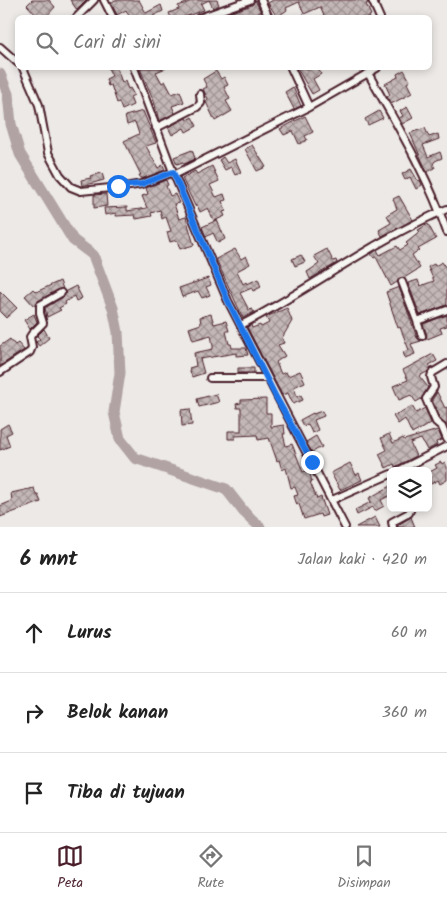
<!DOCTYPE html>
<html lang="id">
<meta charset="utf-8">
<style>
:root{--surface:#fff;--page:#f2f2f2;--text:#222;--muted:#767676;--line:#e0e0e0;--accent:#4a1f2b}
body{margin:0;font-family:Kalam,sans-serif;background:var(--page);color:var(--text)}
.controls{position:absolute;right:15px;bottom:15px;display:grid;overflow:hidden;border-radius:8px;box-shadow:0 2px 8px #0003}
.controls button{width:45px;height:45px;display:grid;place-items:center;padding:0;border:0;border-bottom:1px solid var(--line);background:var(--surface);color:var(--text);font:25px sans-serif}
.stop{position:absolute;width:15px;height:15px;margin:-11px;border:4px solid #1a73e8;border-radius:50%;background:#fff}
.stop.end{background:#1a73e8;border-color:#fff;box-shadow:0 1px 5px #0008}
.list{margin:0;padding:0;list-style:none}
h2{display:flex;justify-content:space-between;align-items:center;height:65px;margin:0;padding:0 20px;font-size:21px}
h2 small{font-size:16px;font-weight:400;color:var(--muted)}
.list li{display:grid;grid-template-columns:32px 1fr auto;gap:15px;align-items:center;box-sizing:border-box;height:80px;padding:0 20px;border-top:1px solid var(--line)}
.list b{display:block;font-size:19px;white-space:nowrap}
.list em{font-size:16px;font-style:normal;color:var(--muted)}
.icon{flex:none;width:28px;height:28px;fill:none;stroke:currentColor;stroke-width:2;stroke-linecap:round;stroke-linejoin:round}
.map{position:relative;flex:none;width:447px;height:527px;overflow:hidden}
.search{position:absolute;background:var(--surface);box-shadow:0 2px 8px #0003;left:15px;right:15px;top:15px;height:55px;display:flex;align-items:center;gap:12px;box-sizing:border-box;padding:0 18px;border-radius:8px;color:var(--muted);font-size:19px}
.sheet{height:305px;background:var(--surface)}
nav{display:flex;justify-content:space-around;align-items:center;box-sizing:border-box;height:70px;border-top:1px solid var(--line);background:var(--surface);font-size:14px;color:var(--muted)}
nav a{display:grid;justify-items:center;gap:2px}
nav .on{color:var(--accent)}
.map>svg:first-child{display:block}
</style>
<div class="map">
<svg width="447" height="527" viewBox="0 0 447 527">
<defs>
<pattern id="building-cross-hatch" width="8" height="8" patternUnits="userSpaceOnUse" patternTransform="scale(1.25)"><rect width="8" height="8" fill="#c4b7b7"/><path d="M0 0l8 8M0 8l8-8" fill="none" stroke="#a19495"/></pattern>
</defs>
<rect width="100%" height="100%" fill="#ece9e6"/>
<filter id="ink" filterUnits="userSpaceOnUse"><feTurbulence type="fractalNoise" baseFrequency=".02" numOctaves="2"/><feDisplacementMap in="SourceGraphic" scale="10" xChannelSelector="R" yChannelSelector="G"/><feConvolveMatrix kernelMatrix="1 2 1 2 8 2 1 2 1" color-interpolation-filters="sRGB"/></filter>
<g filter="url(#ink)">
<g fill="none" stroke-linecap="round" stroke-linejoin="round">
<path stroke="#b1a2a3" stroke-width="11" d="M0,74L8,94L11,124L20,154L73,240L93,255L113,308L118,332L120,373L114,412L120,439L135,458L226,489L244,512L260,527"/>
</g>
<path fill="url(#building-cross-hatch)" stroke="#4a1f2b" d="M32,0H49L55,7L45,18H39L27,5Z
M70,0H87L77,10Z
M115,0H139L146,13L161,5L163,11L153,16V18H130L126,10L117,15L111,3Z
M195,0H217L219,5L213,8L209,0L201,4L204,10L182,18H171L169,13L179,9L178,6Z
M255,0L261,12L248,18H215L252,5Z
M273,0H366L368,3L366,4L371,15L369,16L370,18H325L320,7L304,14L299,2L286,8L287,10L277,17L268,3Z
M108,68H117L122,83L125,81L128,89L130,88L134,95L130,97L133,105L122,110L119,102L117,103L111,85L108,86L106,79L112,76Z
M143,68H166L156,72L162,83L165,81L172,94L180,91L184,102L172,106L175,113L159,121L154,101L140,69Z
M297,68H307L308,70L312,68H318L321,74L313,79L319,90L312,94Z
M404,70L410,81L407,83L412,93L391,104L387,97L390,95L385,84L398,77L397,74Z
M216,71L221,79L224,77L228,85L224,87L230,99L226,101L232,111L215,121L206,102L208,99L203,89L207,87L203,79Z
M293,87L301,106L294,109L285,92Z
M407,107L413,118L402,124L399,118L403,116L400,111Z
M143,111L156,143L146,146L158,168L163,165L165,170L141,179L139,175H141L124,141L139,134L135,122L127,125L125,116Z
M379,111L383,118L368,125L365,119Z
M305,116L313,132L305,136L307,140L299,144L293,131L284,135L280,129Z
M192,117L197,126L186,132L184,128L172,135L168,127L186,118L187,120Z
M425,128L429,137L438,134L439,139L423,145L428,157L440,152L442,158L435,161L433,164L435,168L427,172L410,133Z
M252,145L266,167L257,171L245,149Z
M192,150L195,158L193,160L184,164L183,162L177,164L174,157Z
M223,157L227,163L235,159L241,172L235,175L231,167L225,170L219,160Z
M212,166L219,181L210,185L216,197L224,194L226,200L222,201L226,211L223,212L225,216L214,221L208,208L200,212L197,205L195,206L182,178L195,171L197,174Z
M411,169L418,181L420,180L422,185L416,189L410,177L405,180L402,174Z
M102,173L104,180L82,186L81,180L91,178L90,176Z
M166,180L168,185L166,186L170,196L175,194L179,203L174,204L179,219L186,217L194,245L180,249L177,240L170,242L167,232L171,231L166,217L162,219L160,210L151,213L152,216L136,219L135,215L116,216V213L105,215L104,208L127,207V211L147,208L142,196L148,194L146,188Z
M106,194L107,206L94,208V195Z
M399,196L413,220L382,236L379,230L391,223L387,215L397,209L393,199Z
M217,220L225,239L218,243L213,233L206,237L202,227Z
M428,224L436,239L418,249L419,250L412,255L420,268L404,278H400L397,282L391,286L376,257L374,258L371,254L377,250L380,255L397,246L400,250L408,245L406,243L420,232L418,230Z
M235,249L241,259L246,256L250,264L237,271L243,284L246,282L247,284L258,279L261,287L253,291L252,288L240,293L249,310L252,309L254,312L243,318L216,259Z
M327,249L333,261L336,260L337,263L310,279L307,272L319,264L314,256Z
M301,255L305,262L295,266L292,259Z
M442,262L447,270V305L420,315L408,283L418,280L420,286L434,281L428,267L434,264L435,266Z
M208,278L211,285L206,287L210,295L202,298L198,291L182,297L179,288Z
M60,281L63,289H59L38,301L34,306L25,296L33,289L36,292Z
M76,286L82,298L76,301L74,296L65,302L66,304L59,308L61,310L47,317L45,308L63,297L66,291Z
M399,287L417,338L421,341L411,344L415,354L405,358L403,352L409,350L400,327L398,328L386,292Z
M0,291L17,308L6,318L0,312Z
M287,308L292,321L282,338L284,343L278,345L285,356L276,362L281,374L286,372L288,376L300,371L305,382L294,387L297,397L301,395L303,400L293,404L288,393L282,395L247,327L251,325L252,328L260,325L261,327L269,323L266,317Z
M34,314L37,322L30,329L24,320Z
M211,314L214,324L226,321L229,331H226L229,344H231L232,348H246L248,355L236,356V353L200,359L204,373L192,377L189,368L196,366L194,353L213,349V346L211,335L193,340L189,328L201,324L200,317Z
M447,315V326L440,328L442,333L425,340L427,335L423,324Z
M44,329L49,338L39,346L36,342L40,339L37,336Z
M10,339L15,345L18,343L24,350L0,366V346Z
M433,354L437,361L429,365L431,368L427,372L419,376L428,387L421,399L416,402L411,395L399,400L393,386L408,380L403,370Z
M238,368H254V373H238Z
M437,392L445,408L447,407V426L440,419L432,400Z
M216,394L219,402L199,407L197,399Z
M266,399V413H271V427L284,425L285,434H283L286,446L292,444L303,472L309,470L312,482H310L317,499L321,497L327,515L321,517L320,514L304,519L299,504L297,505L294,496L298,495L295,487L291,488L286,468L282,470L279,460L277,461L269,438L258,440L257,435L235,436V439H228V431H241V408H237L236,404L241,403V400Z
M412,406L416,413L425,408L431,423L412,434L405,419L398,424L393,416Z
M190,409L192,425L182,426L181,410Z
M322,411L324,416L314,420L318,430L312,433L308,424L303,426L300,420L313,413V414Z
M8,424L12,432L6,435L10,446L0,450V429Z
M438,430L442,440L436,442L437,445L427,450L421,439L410,443L416,456L395,467L394,464L386,468L379,454L387,450L381,438L389,434L393,443L403,438L404,440Z
M316,436L322,447L312,452L306,442Z
M441,462L442,464L445,462L447,467V480L440,484L438,480L431,484L428,480V473L437,468L435,465Z
M350,463L356,475L359,473L362,480L340,490L331,473Z
M391,486V495L381,500L384,506L375,511L373,507L357,515L355,510L371,502L369,498Z
M34,488L36,495H38L41,502L0,517V506L12,501L11,493Z
M375,517L380,527H356Z
M411,517L415,527H398V525Z"/>
<g fill="none" stroke-linecap="round" stroke-linejoin="round">
<defs>
<path id="street" d="M104,0L113,18
M261,0L269,18
M372,0L380,18
M76,18L94,0
M199,18L250,0
M0,47L18,63
M23,68L39,105L48,153L60,175L71,187L81,191L130,186L142,184L173,172
M134,68L173,172L228,301L345,527
M291,68L309,107
M368,73C398,127 427,174 447,232
M156,128L197,107L201,103L200,94
M174,175L309,107L377,68
M402,282L417,321L447,310
M417,321L422,336
M241,325C311,289 374,240 447,209
M447,364L432,373L431,377L434,387L426,399L436,422L442,427L447,439
M0,372L30,352L32,347L30,337L32,334L43,323L40,313V305L61,293
M210,378H267
M398,471L447,446
M332,500L391,474
M393,527L392,522L409,513L411,508"/>
</defs>
<use href="#street" stroke="#4a1f2b" stroke-width="10"/>
<use href="#street" stroke="#f6f6f2" stroke-width="6"/>
</g>
</g>
<g fill="none" stroke-linecap="round" stroke-linejoin="round" filter="url(#ink)">
<path stroke="#1a73e8" stroke-width="6" d="M118,186L142,184L173,172L228,301L276,397L312,462"/>
</g>
</svg>
<div class="controls">
<button><svg class="icon" aria-label="layers" viewBox="0 0 24 24"><path d="M12 4l9 5-9 5-9-5zM3 14l9 5 9-5"/></svg></button>
</div>
<div class="stop" style="left:118px;top:186px"></div>
<div class="stop end" style="left:312px;top:462px"></div>
<div class="search"><svg class="icon" aria-label="search" viewBox="0 0 24 24"><circle cx="10" cy="10" r="6"/><path d="M15 15l6 6"/></svg>Cari di sini</div>
</div>
<section class="sheet">
<h2>6 mnt<small>Jalan kaki · 420 m</small></h2>
<ul class="list">
<li><svg class="icon" aria-label="ahead" viewBox="0 0 24 24"><path d="M12 20V5M6 11l6-6 6 6"/></svg><div><b>Lurus</b></div><em>60 m</em></li>
<li><svg class="icon" aria-label="right" viewBox="0 0 24 24"><path d="M7 20v-9h11M14 6l5 5-5 5"/></svg><div><b>Belok kanan</b></div><em>360 m</em></li>
<li><svg class="icon" aria-label="arrive" viewBox="0 0 24 24"><path d="M6 21V4h12l-3 4 3 4H6"/></svg><div><b>Tiba di tujuan</b></div></li>
</ul>
</section>
<nav>
<a class="on"><svg class="icon" aria-label="map" viewBox="0 0 24 24"><path d="M3 6l6-2 6 2 6-2v14l-6 2-6-2-6 2zM9 4v14M15 6v14"/></svg>Peta</a>
<a><svg class="icon" aria-label="directions" viewBox="0 0 24 24"><path d="M12 3l9 9-9 9-9-9zM9 14v-3h6M13 9l2 2-2 2"/></svg>Rute</a>
<a><svg class="icon" aria-label="saved" viewBox="0 0 24 24"><path d="M7 4h10v16l-5-4-5 4z"/></svg>Disimpan</a>
</nav>
